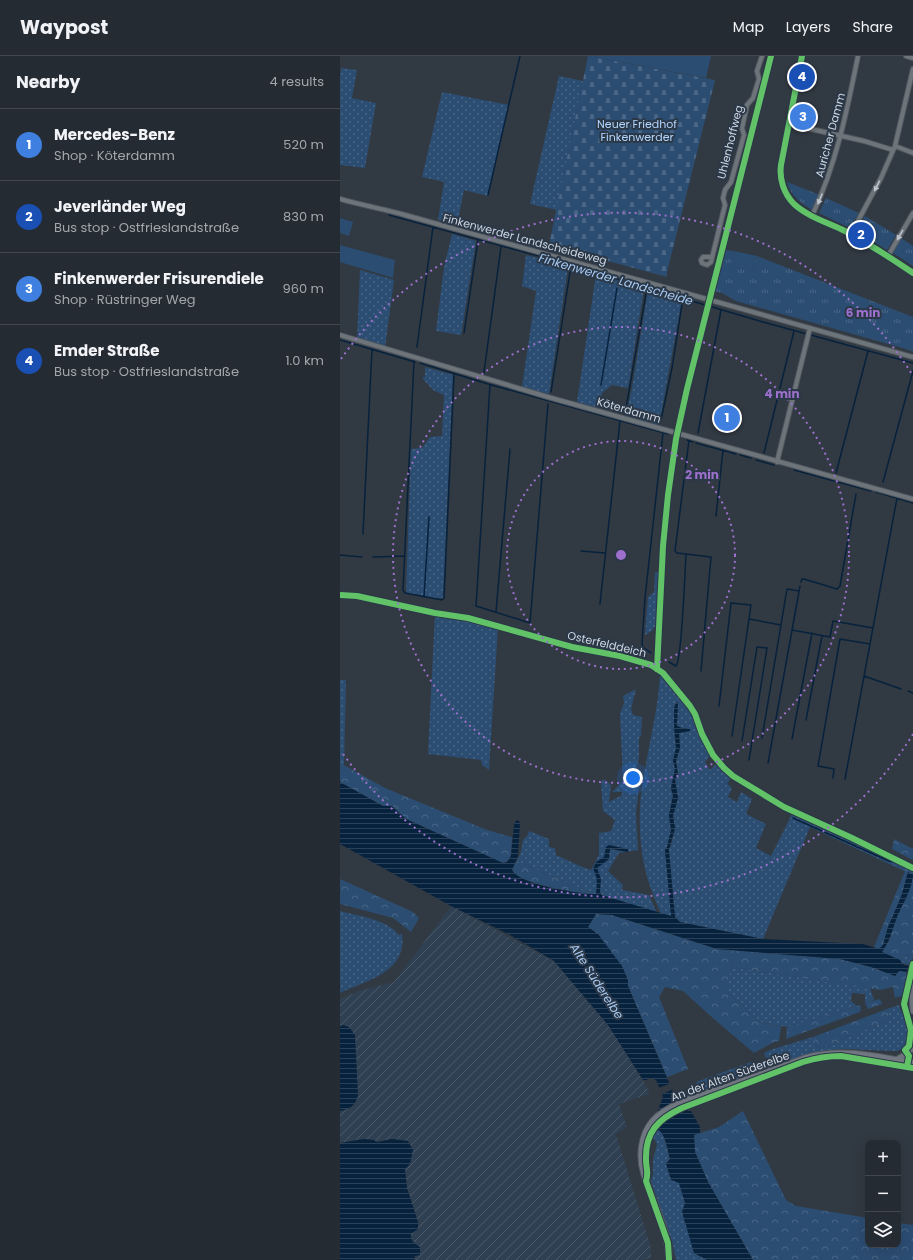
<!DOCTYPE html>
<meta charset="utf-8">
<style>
:root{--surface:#252b32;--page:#2d333a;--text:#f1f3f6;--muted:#a3a7ac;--line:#42474d;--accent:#979fa9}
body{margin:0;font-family:Poppins,sans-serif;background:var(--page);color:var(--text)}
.controls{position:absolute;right:12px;bottom:12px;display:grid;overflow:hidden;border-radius:8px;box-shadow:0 4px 16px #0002}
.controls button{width:36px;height:36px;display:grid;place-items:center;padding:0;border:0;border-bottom:1px solid var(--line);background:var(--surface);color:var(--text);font:20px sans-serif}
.you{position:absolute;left:293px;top:722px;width:14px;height:14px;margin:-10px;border:3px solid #fff;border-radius:50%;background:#1a73e8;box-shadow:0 0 0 6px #1a73e833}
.badge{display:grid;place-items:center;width:26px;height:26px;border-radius:50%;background:var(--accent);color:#fff;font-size:13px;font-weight:700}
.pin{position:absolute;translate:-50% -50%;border:2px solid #fff;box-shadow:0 1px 4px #0006}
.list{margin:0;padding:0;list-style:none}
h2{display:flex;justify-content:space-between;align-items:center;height:52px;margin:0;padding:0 16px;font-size:17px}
h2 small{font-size:13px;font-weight:400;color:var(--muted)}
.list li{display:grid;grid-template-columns:26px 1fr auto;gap:12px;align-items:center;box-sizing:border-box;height:72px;padding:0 16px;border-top:1px solid var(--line)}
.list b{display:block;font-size:15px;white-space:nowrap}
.list p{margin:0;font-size:13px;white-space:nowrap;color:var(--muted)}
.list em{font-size:13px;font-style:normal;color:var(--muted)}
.icon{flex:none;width:22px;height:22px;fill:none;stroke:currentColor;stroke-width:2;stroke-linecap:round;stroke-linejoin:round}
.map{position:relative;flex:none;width:573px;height:1204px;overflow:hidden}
header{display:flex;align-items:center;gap:24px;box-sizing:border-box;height:56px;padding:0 20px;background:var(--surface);border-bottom:1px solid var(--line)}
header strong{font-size:19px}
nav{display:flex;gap:22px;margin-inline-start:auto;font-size:14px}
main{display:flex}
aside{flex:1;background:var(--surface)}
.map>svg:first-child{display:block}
</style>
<header>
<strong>Waypost</strong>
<nav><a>Map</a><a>Layers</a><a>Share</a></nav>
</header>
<main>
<aside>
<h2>Nearby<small>4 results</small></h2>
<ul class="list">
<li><span class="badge" style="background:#3f7fe0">1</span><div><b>Mercedes-Benz</b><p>Shop · Köterdamm</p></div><em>520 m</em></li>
<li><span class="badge" style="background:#1a4fb4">2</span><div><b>Jeverländer Weg</b><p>Bus stop · Ostfrieslandstraße</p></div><em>830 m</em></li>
<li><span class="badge" style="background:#3f7fe0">3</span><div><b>Finkenwerder Frisurendiele</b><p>Shop · Rüstringer Weg</p></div><em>960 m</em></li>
<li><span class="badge" style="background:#1a4fb4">4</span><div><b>Emder Straße</b><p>Bus stop · Ostfrieslandstraße</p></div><em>1.0 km</em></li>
</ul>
</aside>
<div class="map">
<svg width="573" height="1204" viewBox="0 0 573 1204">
<defs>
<pattern id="industrial-furrows" width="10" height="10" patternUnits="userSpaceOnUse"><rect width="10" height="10" fill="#2f4052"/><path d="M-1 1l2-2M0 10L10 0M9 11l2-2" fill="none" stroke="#4c5b6b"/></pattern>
<pattern id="grass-dots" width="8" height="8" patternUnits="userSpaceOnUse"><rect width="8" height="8" fill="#2c4d72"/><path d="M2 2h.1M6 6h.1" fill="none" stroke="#496686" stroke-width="1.8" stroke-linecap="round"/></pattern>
<pattern id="forest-crowns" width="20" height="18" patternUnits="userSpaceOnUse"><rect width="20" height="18" fill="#2c4d72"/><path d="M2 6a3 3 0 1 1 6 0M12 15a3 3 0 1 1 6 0" fill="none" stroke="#496686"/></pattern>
<pattern id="cemetery-stones" width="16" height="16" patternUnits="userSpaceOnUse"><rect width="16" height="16" fill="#2c4d72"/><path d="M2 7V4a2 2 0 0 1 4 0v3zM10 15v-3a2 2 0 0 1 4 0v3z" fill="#496686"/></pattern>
<pattern id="park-tufts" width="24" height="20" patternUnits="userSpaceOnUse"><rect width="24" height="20" fill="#2c4d72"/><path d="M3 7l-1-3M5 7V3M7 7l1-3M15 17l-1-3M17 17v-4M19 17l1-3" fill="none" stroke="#496686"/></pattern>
<pattern id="water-rules" width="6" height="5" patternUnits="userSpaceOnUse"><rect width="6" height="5" fill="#07223d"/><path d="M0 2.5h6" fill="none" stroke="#2a4159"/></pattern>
</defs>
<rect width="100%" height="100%" fill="#313942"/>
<path fill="url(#industrial-furrows)" d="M111,850L214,905L268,969L303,1024L310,1038L279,1048L287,1071L276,1078L311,1192V1202L302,1204H74L75,1200V1188L71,1182V1178L78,1166L67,1132L65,1113L70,1108L68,1085L52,1083L37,1086L24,1083L0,1087V1055L7,1053L0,970V943L22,934L54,926Z"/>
<path fill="url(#grass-dots)" d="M1,12L17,14L12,42L36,47L25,112L0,109V20Z
M219,20L243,25L217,154L190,148Z
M102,36L169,49L148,140L124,134L117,169L98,164L104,126L82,121Z
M112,178L136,185L121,279L96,275L104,211Z
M186,199L210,205L228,211L209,338L182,331L196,235L182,230Z
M20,214L54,224L45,292L17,284Z
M256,218L304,233L288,332L272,329L262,337L259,352L237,346Z
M308,234L342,243L319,369L294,362L293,360L291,359L289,361L286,360L292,332Z
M85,311L113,319L103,542H95L66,537L71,393L82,392L90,381L102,380L104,339L93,334L83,323V321H85Z
M315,516H320L318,570L313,572V574L305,579L308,541L314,536Z
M95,557L128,562L158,571L149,714L142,709L141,704L88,698Z
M320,618L338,641L350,654L358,674L370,700L365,706L370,714L376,708L392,721L387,728L392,732L388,741L397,746L401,736L412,743L406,758L426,768L416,792L431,800L452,758L512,784L573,815V819L470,771L423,883L340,866L335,861L329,800V794L331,789L335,772L333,760L338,742L335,724L338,718L336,705L340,692L339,677L345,676L347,672H342L337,670V663L338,648L334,652V671L336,692L333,704L335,713L331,732L333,739L329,759L331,774L327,791L325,794L332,860L321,858C317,849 313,839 310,830C300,802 298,767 301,739C306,698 318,658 320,618Z
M0,624H6L4,709H0Z
M296,633L291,653L293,659L302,661L301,680L299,682V702L296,713L301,715L296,757L298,794L279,797L268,815L283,829L282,834L309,839L317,857L256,838H249V836L177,805L181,796L183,784L187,780L189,775L209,783V791L215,792L216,799L240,810L251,814L259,799V777L271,775L275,764L263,755L261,727L264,723L271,729L269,746L282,739V736H272L283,725L280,658L284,647L283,640Z
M0,855C18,860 47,863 59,879L62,878C68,916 26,925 0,937Z
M563,899L573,900L571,910L562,907L559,904Z
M391,911L530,932L534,944L525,947V938L512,937L511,945L517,950L447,971L420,966L386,934Z
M559,949L561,955L564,954L570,975L567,990L558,995H551L507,993L491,994L478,996L446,1006L425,1001L424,997L430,994L473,981L477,992L496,988L497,985L550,964L547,953Z
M411,1006H416L435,1010L361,1037L356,1026Z
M317,1072L323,1078L330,1103L326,1108L339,1127L346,1147L354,1197L367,1204H336L332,1185L311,1125L313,1118V1104L317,1088L312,1079Z"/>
<path fill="url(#forest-crowns)" d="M0,709H4L45,732L147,774L172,781L171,800L167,806L163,807L66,763L52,750H43L0,726Z
M554,783L573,793V804L552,793Z
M177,805L249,836V838C233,836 179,828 172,814L174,808Z
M565,815L568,816L561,841L548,871L543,889L539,894L534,891Z
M573,821V900L563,899L559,904L542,896L549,885L556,862L565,844Z
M0,823L73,856L79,862L71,876L53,862L0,848Z
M256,858L272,859L377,893L500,903L531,911L555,920L559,915H564L563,916H566L567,925L565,939L555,942L553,931L540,934L391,911L387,935L420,966L441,970L439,985L434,986L414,997L375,964L343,935L325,931L319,941L348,1013L327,1021L288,930V924L258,878L248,871Z
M540,943L542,948L528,953L525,947Z
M520,949L521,953L520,956L446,983L447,971Z
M547,953L550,964L497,985L496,988L477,992L473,981Z
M403,1055L446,1144L456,1150L528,1162V1189H558V1167L573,1169V1204H413L368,1126L355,1096L354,1079L379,1071Z"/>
<path fill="url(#cemetery-stones)" d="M248,0L375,24L327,216V221L209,189Z"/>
<path fill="url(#park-tufts)" d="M447,126L480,139L472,154C461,147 450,139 447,126Z
M486,142L519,157L510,172L479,157Z
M525,160L556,179L547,194L516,175Z
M561,182L573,190V210L553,197Z
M384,194L394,195L391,210L413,215L417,200L573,261V295L396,245L382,237L373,235Z"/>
<path fill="#2c4d72" d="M248,0H371L366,22Z
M0,162L13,166L9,180L0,177Z
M0,189L55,204L53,222L0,206Z
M394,195L417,200L413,215L391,210Z"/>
<path fill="url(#water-rules)" d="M338,646L337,670L342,672L350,673V675L339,677L340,692L336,705L338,718L335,724L338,742L333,760L335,772L329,794L335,861L340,866L423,883L523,888L539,893L543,889L548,871L561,841L568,816L573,819C572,835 561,849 556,864C552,875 549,886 542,896L560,904L564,909L571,910L570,916L559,915L555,920L531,911L500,903L377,893L272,859L256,858L248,871L258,878L282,910L288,924V930L333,1036L348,1055H351L360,1071V1077L354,1079L355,1096L368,1126L413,1204H367L354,1197L342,1156L345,1147L339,1127L331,1124L326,1108L330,1103C327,1091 326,1076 314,1071L318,1055L323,1040L316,1024L311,1022L306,1024H303L268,969L214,905L170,879L111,850L0,788V726L43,750H52L66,763L163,807L167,806L171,800L174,768L176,765L178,764L180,767L178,800L172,814C179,829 239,838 256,838C257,828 258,822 253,813L256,806L264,801L266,791L269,789L288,793V796L270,793L269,803L257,812L261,823L260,836L262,839L331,860L325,794L327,791L331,774L329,759L333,740L331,732L335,713L333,704L336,692L334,671V652L336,647Z
M3,969L9,971L15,979L18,1039C16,1050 9,1053 0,1055V970Z
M24,1083L34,1084L37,1086L52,1083L68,1085L73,1094L70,1108L65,1113L67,1132L78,1166V1173L71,1178C70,1185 75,1188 80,1191V1199L75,1200L74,1204H0V1087Z"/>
<path fill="#313942" d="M332,1027L334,1033L320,1039L318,1032Z
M342,1044L348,1051L328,1061L315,1073L313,1072L312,1071L315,1058L324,1052Z"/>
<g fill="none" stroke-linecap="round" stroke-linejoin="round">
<path stroke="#07223d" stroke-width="1.5" d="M148,139L180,0
M49,159L213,204L423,266L573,307
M124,277L138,184
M0,284L75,306
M77,291L93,171
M74,305L63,534L65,537L102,544L104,542L114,318
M80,307L148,328L328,378
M144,316L161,191
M150,329L136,550L190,567L208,348
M261,329L277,232
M211,336L231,210
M285,358L307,232
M321,364L332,312L343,242
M358,377L381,254
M347,384L353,386
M356,387L396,398
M424,397L454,275
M400,399L411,402
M416,404L434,409
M454,414L531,435
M496,417L528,295
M543,426L573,315
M536,436L573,447
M376,460L383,394
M23,478L32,293
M241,495L265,497
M346,498L371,501L361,615
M0,499L22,501
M33,501L65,500
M461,526L462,523H464L497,533L500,530L516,438
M84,541L89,461
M260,548L280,365
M156,556L170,393
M409,563L441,569
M452,574L490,581L493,565L533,572
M311,597L303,591L302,588L305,542L323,377
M329,606L336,610C342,603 345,514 346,498L337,497L335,495L349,384
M524,620L561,633
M568,635L573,637
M379,650L391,547L411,549L392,680
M466,664L482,580
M422,682L447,533L459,535
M452,683L472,577
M402,685L417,591L427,592L409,704
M428,707L460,530
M493,722L494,713L478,710L500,583L530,588
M505,723L557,442
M453,762L551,806"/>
<defs>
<path id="minor" d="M566,0L573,2
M449,68L524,85L553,94
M555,90L573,97
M0,143C21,149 43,153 65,159C234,205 404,254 573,301
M472,160C496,109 507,55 518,0
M511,178L541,122L555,90L573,13
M548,200L573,157
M372,201H363L361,204L362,207L367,209L371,206L385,149L383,142L385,134L391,126L404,79L402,72L407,49L413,42L419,23L417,15L422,0
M0,279L208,341L573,443
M437,406L470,272
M0,539L17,540L95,557L128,562L232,591L280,600L311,609L323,617L350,650L355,658L362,678L373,699L384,712L393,720L444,751L512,782L573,812"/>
<path id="tertiary" d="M462,0L441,109C439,123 444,138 454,148C468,161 489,167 505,175C529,188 551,202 573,217
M573,926L572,940L573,955
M556,1004L568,997L573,991"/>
<path id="secondary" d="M329,1204C330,1175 311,1145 304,1117C299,1100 301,1079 313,1065C328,1048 362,1039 384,1032C411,1022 439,1012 466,1002C504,992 536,1001 573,1007"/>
</defs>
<use href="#minor" stroke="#51575f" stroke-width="6"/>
<use href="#tertiary" stroke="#51575f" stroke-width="7"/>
<use href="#secondary" stroke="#51575f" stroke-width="8"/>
<use href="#minor" stroke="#6d747a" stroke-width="4"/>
<use href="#tertiary" stroke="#6d747a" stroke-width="5"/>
<use href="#secondary" stroke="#707780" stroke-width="6"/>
<defs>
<path id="cycleway" d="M462,0L441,109C439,123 444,138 454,148C468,161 489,167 505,175C529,188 551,202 573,217
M0,539L17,540L95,557L128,562L232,591L280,600L311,609L323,617L350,650L355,658L362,678L373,699L384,712L393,720L444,751L512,782L573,812
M317,613L323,490L328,439L336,383L347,333L431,0
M567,1011L569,1000L565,994L569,990L571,974L564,948L573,908
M329,1204L328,1187L306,1125C309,1117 306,1112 306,1104C305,1076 318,1063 342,1052L463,1006C476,1002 488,1000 501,1000L573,1012"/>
</defs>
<use href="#cycleway" stroke="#2b3848" stroke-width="8"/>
<use href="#cycleway" stroke="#61c268" stroke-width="6"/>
</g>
<defs><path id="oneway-solid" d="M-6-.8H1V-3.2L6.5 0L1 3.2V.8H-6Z"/></defs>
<g fill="#bbc2cc">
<use href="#oneway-solid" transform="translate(537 130) rotate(117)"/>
<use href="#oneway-solid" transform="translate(480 143) rotate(113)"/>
<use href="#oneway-solid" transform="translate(560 179) rotate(120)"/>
</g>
<g fill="none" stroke="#9c70cc" stroke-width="2" stroke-dasharray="2 4">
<circle cx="281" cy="499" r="114"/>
<circle cx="281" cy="499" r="228"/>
<path d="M573 678A342 342 0 0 1 1 695M1 303A342 342 0 0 1 573 320"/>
</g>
<g text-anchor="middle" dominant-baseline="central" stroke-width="4" stroke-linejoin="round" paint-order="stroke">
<g font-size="11" fill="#b3d6fe" stroke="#2b3848">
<text x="297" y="68">Neuer Friedhof<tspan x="297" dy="13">Finkenwerder</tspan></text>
</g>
<g font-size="11" fill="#ced6e0" stroke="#2b3848">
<text transform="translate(490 79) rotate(-75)">Auricher Damm</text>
<text transform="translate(390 86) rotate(-76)">Uhlenhoffweg</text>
<text transform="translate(185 183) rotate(15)">Finkenwerder Landscheideweg</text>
<text transform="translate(289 354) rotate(16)">Köterdamm</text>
<text transform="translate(267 588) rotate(13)">Osterfelddeich</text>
<text transform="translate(390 1020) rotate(-20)">An der Alten Süderelbe</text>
</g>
<g font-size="12" font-style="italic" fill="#a7caf2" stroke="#2b3848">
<text transform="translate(276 223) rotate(16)">Finkenwerder Landscheide</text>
<text transform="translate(257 925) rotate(57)">Alte Süderelbe</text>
</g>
</g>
<circle cx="281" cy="499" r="6" fill="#9c70cc" stroke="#2b3848" stroke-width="2"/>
<g font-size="12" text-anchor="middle" font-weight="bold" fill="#9c70cc" stroke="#2b3848" stroke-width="4" stroke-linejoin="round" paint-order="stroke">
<text x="523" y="261">6 min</text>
<text x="442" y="342">4 min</text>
<text x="362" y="423">2 min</text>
</g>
</svg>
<div class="controls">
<button>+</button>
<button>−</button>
<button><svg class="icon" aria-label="layers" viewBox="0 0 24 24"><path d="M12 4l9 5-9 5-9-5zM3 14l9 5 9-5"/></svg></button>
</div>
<div class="you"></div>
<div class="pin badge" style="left:387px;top:362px;background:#3f7fe0">1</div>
<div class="pin badge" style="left:521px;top:179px;background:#1a4fb4">2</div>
<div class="pin badge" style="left:463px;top:61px;background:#3f7fe0">3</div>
<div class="pin badge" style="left:462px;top:21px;background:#1a4fb4">4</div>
</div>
</main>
